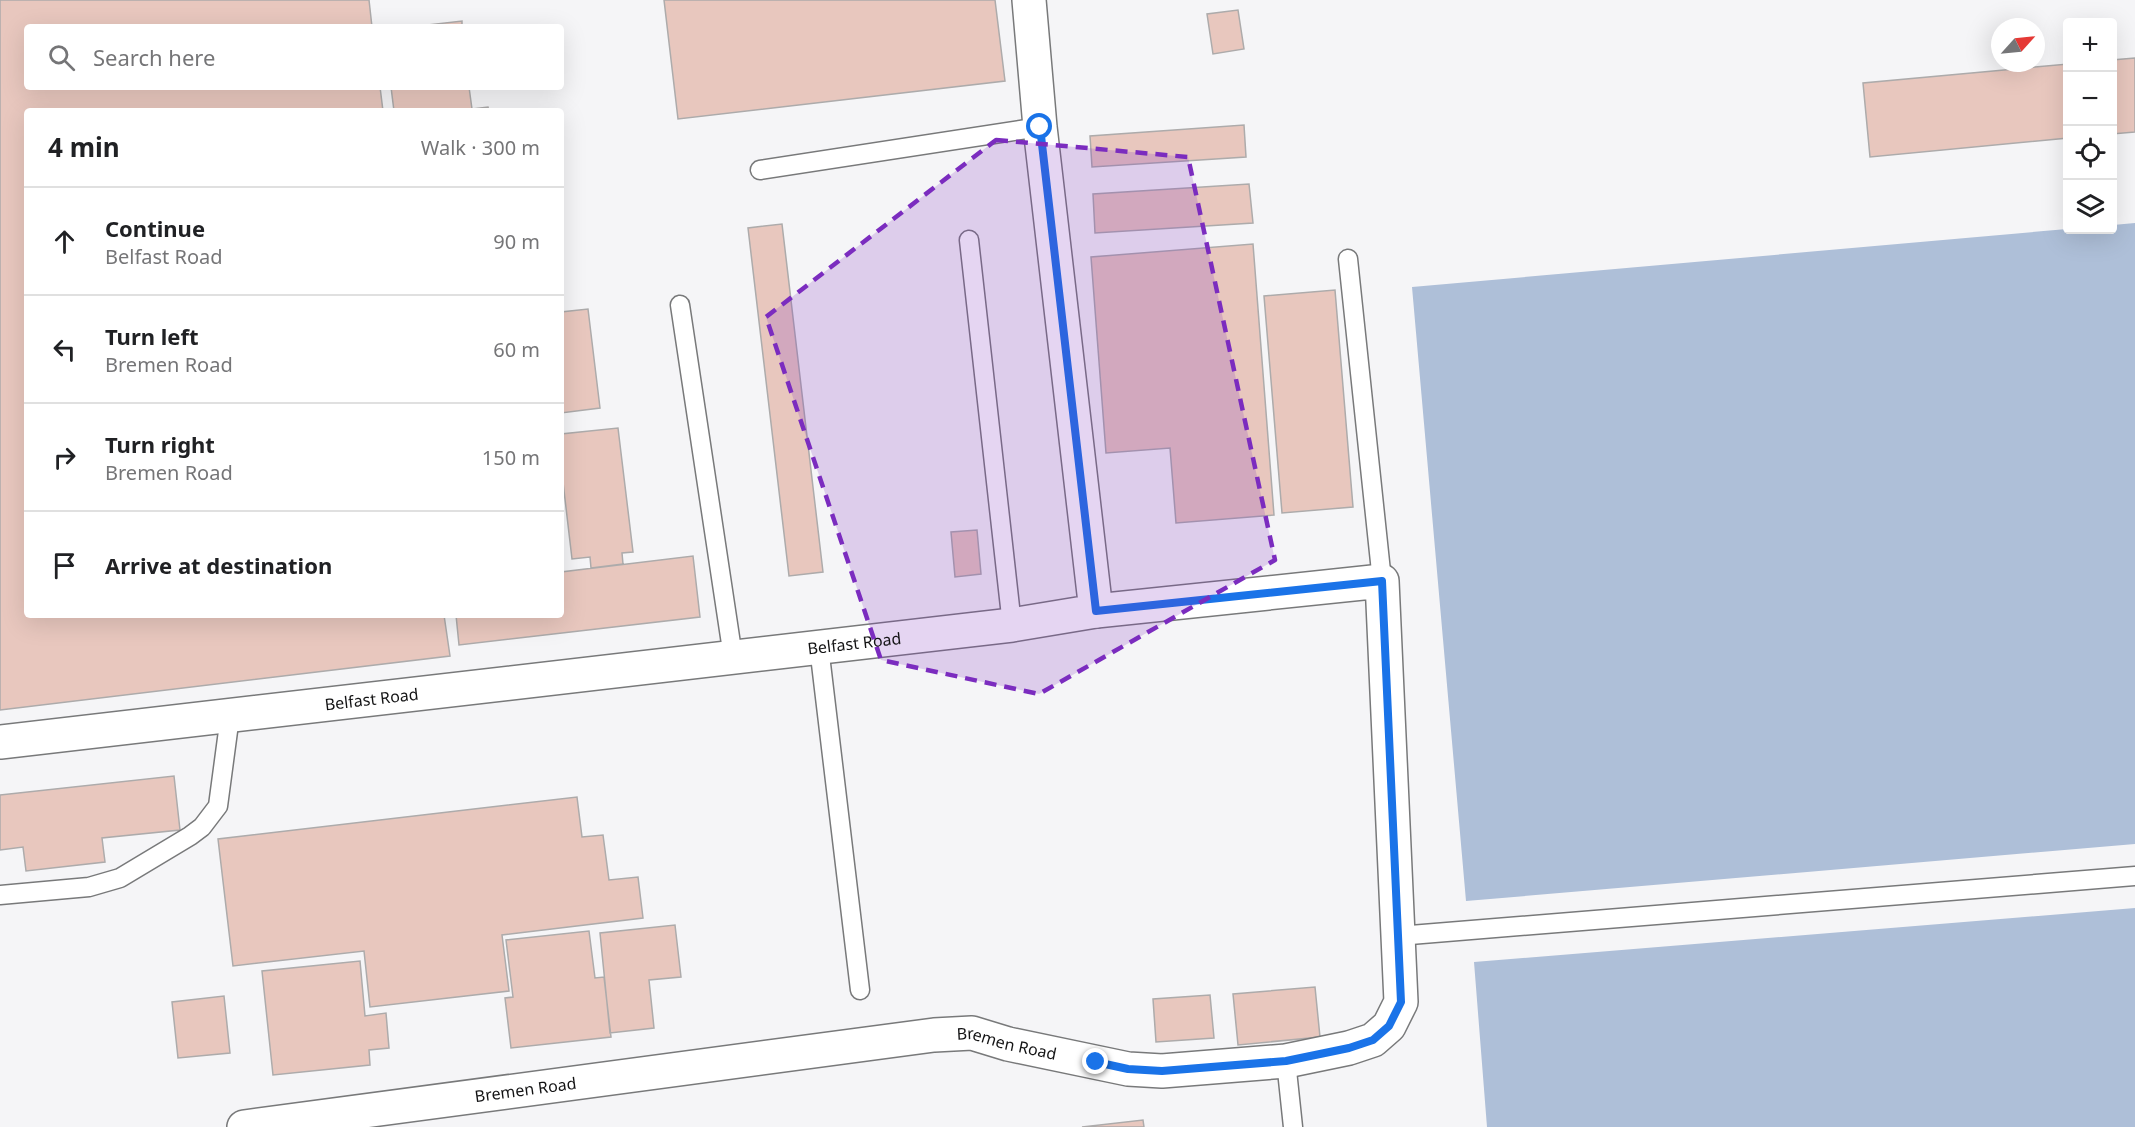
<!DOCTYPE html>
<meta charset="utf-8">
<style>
:root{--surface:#fff;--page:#f2f2f2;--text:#202124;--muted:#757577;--line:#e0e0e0}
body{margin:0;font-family:"Noto Sans",sans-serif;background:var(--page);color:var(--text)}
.controls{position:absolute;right:18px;top:18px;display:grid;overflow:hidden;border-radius:6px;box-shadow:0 6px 24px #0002}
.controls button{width:54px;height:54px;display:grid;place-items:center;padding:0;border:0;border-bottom:2px solid var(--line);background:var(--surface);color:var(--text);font:30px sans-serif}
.compass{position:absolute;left:1991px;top:18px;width:54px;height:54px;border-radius:50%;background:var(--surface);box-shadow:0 6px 24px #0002;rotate:63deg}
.stop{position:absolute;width:18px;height:18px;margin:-14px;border:4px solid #1a73e8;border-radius:50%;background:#fff}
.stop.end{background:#1a73e8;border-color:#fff;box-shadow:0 2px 6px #0008}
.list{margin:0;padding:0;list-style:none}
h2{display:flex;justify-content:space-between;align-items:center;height:78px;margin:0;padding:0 24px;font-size:26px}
h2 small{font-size:20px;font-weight:400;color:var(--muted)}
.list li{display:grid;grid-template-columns:39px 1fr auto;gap:18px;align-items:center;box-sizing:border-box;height:108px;padding:0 24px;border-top:2px solid var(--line)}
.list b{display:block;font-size:22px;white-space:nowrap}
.list p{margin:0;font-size:20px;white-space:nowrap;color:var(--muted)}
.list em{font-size:20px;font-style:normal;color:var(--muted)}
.icon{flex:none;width:33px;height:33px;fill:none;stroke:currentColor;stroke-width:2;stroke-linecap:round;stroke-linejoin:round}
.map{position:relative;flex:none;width:2135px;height:1127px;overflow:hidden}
.search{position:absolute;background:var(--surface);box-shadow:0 6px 24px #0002;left:24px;top:24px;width:540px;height:66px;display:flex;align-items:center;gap:15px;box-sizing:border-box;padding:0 21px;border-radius:6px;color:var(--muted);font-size:22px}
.panel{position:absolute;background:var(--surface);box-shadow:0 6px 24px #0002;left:24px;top:108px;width:540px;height:510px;border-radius:6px}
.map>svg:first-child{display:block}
</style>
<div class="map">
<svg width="2135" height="1127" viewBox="0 0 2135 1127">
<rect width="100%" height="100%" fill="#f5f5f7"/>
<path fill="#aebfd8" d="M2135,223V844L1466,901L1412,287L2067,229L2112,230L2113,225Z
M2135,908V1127H1487L1474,962Z"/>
<path fill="#e8c7be" stroke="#adabab" stroke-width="1.5" d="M0,0H369L372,27H27V87H380L383,111H27V615H444L450,656L0,710Z
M664,0H995L1005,81L678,119Z
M1238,10L1244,49L1213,54L1207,14Z
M462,21V27H410Z
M2135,58V132L2112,134V60Z
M2068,64V138L1870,157L1863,83Z
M391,87H469L472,109L488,107L489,111H394Z
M1244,125L1246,157L1092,167L1090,136Z
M1249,184L1253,223L1095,233L1093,194Z
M782,224L823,572L789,576L748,228Z
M1253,244L1274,515L1176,523L1170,448L1106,453L1091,257Z
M1335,290L1353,507L1282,513L1264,296Z
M588,309L600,408L561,413V312Z
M618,428L633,552L622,553L623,564L591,568L590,557L572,559L561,465V434Z
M977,530L981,574L955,577L951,532Z
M693,556L700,617L459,645L456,615H561V572Z
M174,776L180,830L102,838L105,862L26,871L23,847L0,850V795Z
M577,797L582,837L603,835L609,880L638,877L643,918L502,935L509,991L370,1007L364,951L233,966L218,839Z
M675,925L681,977L649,980L654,1028L610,1033L600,933Z
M589,931L595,978L604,977L611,1037L511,1048L505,998L513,997L506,940Z
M360,961L365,1016L386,1013L389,1048L369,1050L370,1065L273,1075L262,971Z
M1315,987L1320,1037L1238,1045L1233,994Z
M1210,995L1214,1038L1156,1042L1153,999Z
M224,996L230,1053L178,1058L172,1002Z
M1143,1120L1144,1127H1082Z"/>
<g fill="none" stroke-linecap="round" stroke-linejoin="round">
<defs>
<path id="lane" d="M760,170L1040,127
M969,240L1012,625
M1348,259L1382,581
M680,305L733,657
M819,647L860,990
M0,895L89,887L120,878L190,836L202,827L218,806L230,716
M1398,936L2135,876
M1286,1061L1293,1127"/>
<g id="street">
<path id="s1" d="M0,742L1012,625L1096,611L1040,127L1029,0"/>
<path id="s2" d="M244,1127L934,1035L972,1033L1008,1044L1128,1069L1162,1071L1286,1061L1349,1048L1373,1040L1389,1026L1401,1002L1382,581L1096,611"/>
</g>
</defs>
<use href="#lane" stroke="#78797a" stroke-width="21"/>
<use href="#street" stroke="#78797a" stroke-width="36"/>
<use href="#lane" stroke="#fff" stroke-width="18"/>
<use href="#street" stroke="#fff" stroke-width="33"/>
</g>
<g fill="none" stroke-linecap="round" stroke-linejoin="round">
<path stroke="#1a73e8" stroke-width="8" d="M1040,127L1096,611L1382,581L1401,1002L1389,1026L1373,1040L1349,1048L1286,1061L1162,1071L1128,1069L1096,1062"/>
</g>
<path fill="#7b2cbf" fill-opacity="0.2" stroke="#7b2cbf" stroke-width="4.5" stroke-dasharray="12 8" stroke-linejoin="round" d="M996,140L1188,157L1275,560L1039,694L881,660L766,317Z"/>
<g text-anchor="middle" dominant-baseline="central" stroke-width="5" stroke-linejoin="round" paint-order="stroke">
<g font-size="16" fill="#131314" stroke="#fff">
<text stroke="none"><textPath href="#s1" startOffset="860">Belfast Road</textPath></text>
<text stroke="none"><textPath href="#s1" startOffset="374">Belfast Road</textPath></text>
<text stroke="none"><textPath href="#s2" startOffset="770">Bremen Road</textPath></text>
<text stroke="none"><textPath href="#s2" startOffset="284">Bremen Road</textPath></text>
</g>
</g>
</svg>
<div class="controls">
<button>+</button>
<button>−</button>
<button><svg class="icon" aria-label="locate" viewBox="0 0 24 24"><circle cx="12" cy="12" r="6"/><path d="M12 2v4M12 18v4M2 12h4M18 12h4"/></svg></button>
<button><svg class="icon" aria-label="layers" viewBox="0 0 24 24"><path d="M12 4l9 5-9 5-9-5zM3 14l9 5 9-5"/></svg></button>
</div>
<svg class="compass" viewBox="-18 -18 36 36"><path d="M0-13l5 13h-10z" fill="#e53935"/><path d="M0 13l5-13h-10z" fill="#757577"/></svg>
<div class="stop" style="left:1040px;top:127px"></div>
<div class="stop end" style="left:1096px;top:1062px"></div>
<div class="search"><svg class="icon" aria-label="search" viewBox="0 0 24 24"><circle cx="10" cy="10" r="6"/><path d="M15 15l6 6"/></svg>Search here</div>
<section class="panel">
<h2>4 min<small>Walk · 300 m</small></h2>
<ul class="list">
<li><svg class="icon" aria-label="ahead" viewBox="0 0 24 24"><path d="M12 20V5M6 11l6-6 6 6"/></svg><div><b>Continue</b><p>Belfast Road</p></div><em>90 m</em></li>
<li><svg class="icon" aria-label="left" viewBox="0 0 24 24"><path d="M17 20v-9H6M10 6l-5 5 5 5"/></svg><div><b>Turn left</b><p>Bremen Road</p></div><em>60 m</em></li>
<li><svg class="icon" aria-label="right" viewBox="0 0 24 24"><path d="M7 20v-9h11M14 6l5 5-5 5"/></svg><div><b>Turn right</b><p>Bremen Road</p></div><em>150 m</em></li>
<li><svg class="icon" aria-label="arrive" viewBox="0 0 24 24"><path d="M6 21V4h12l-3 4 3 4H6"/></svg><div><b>Arrive at destination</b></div></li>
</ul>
</section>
</div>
